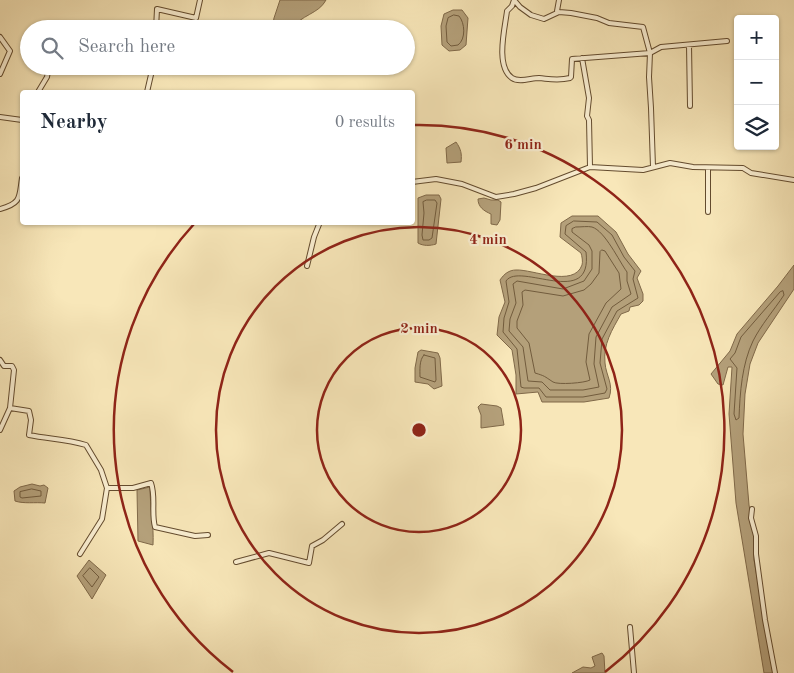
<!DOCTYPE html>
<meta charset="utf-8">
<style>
:root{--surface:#fff;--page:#f6f6f7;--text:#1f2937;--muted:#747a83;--line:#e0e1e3}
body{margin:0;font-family:"Old Standard TT",serif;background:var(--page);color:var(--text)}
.controls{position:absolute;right:15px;top:15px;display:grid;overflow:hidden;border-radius:5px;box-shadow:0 1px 4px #0004}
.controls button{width:45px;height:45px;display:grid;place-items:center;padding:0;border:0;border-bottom:1px solid var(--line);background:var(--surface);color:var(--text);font:25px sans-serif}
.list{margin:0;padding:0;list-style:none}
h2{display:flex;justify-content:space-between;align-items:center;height:65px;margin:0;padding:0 20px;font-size:21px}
h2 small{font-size:16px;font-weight:400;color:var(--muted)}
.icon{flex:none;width:28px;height:28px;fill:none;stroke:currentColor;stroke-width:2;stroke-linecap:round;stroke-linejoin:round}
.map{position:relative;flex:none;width:794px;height:673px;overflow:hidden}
.search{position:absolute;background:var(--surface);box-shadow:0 1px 4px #0004;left:20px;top:20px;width:395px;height:55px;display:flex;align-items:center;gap:12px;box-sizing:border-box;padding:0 18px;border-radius:28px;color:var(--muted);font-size:19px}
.panel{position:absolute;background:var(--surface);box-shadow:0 1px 4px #0004;left:20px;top:90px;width:395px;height:135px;border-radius:5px}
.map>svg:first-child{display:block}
</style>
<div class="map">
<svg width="794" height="673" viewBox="0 0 794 673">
<rect width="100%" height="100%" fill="#f8e7b9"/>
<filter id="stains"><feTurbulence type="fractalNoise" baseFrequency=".004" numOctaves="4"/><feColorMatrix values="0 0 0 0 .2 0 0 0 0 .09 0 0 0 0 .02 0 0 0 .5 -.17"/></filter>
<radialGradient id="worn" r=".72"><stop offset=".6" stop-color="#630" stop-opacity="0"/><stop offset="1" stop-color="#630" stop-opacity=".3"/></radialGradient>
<path fill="#b4a07a" stroke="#806949" d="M280,0H326C319,14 300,15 292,29H272L274,18Z
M453,10H462L468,18L466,45L460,50L449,51L442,45L441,26L444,14Z
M456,142C461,149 462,154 461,162L447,163L446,148Z
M426,195H439L441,199L436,244C430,246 423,246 418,243V198Z
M484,198L491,200H498L501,202L500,220L497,225L491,224V214C484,211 478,207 478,199Z
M572,216H598L616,232L628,254L641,271L637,278L643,294V301L639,305L630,307L629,311L621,314C612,330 603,344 605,363C606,376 614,384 609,398L584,402H542L538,392L516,394V375L512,350L497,335L499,317L505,302L500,280C504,274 509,270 516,270C532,269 574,288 582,265C583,262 582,256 581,253L560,237L561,223Z
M794,265V289L758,343L750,364L745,394L743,434L749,505L754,531V560L774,673H764L736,503L729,414L732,367H728L723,385L718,384L711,374L730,351L737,334L778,286Z
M421,350L438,353L440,358L442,386L434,389L428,384L415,382V368L418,352Z
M481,404L497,406L501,408L504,425L481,428V415L478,407Z
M32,484L40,486L44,485L48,488L45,503C35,502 24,504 15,501L14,491L20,487Z
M150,487C150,507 154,525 153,545L138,541L137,490Z
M89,560L106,575L92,599L77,576Z
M602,653L604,656L605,673H572L583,667L591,668L595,666L592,657Z"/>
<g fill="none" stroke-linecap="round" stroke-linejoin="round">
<path stroke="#725c3d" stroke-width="1" d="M454,15L459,16C465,23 466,39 458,45L451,46L447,42L446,26L448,18Z
M427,200H435L437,203L432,238L429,240H423L422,235L424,213L423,202Z
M574,221L597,222L612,235L624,257L635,271L633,279L638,298L617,311L602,339L600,363L607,389L605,393L583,397H546L539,388H524L521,387L517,349L503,332L504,318L509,302L506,281C519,261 593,310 586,252L565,234L566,226Z
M576,227C581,227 588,226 592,227C605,231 619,261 627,272V281L631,294L612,307L596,337L594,364L599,387L583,390H550L542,382L528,381L523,347L509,331L510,319L516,303L513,284L517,281L563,289L584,281L592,269V251L589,245L572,232V229Z
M602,250L605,251L619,273L621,289L606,303L589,334L586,362L590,380C585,383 558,385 553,382C544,376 545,376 535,373L529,343L517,328V321L523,305L522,292L525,290L563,296L584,290L591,284L599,273L600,252Z
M783,291L784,295C774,310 761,325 753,341C742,364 740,392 739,418L736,420L734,414L737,368L730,359L735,353L741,337L780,292Z
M424,355L435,358L436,380L435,382L420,377C420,370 419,360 424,355Z
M32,489L41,491V496L22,498L20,497V492Z
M90,568L99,577L92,587L83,576Z"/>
<defs>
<path id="street" d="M514,0L512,6L507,11C505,28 495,66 512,78C519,83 531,78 539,78C550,79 558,81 570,78L571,77L572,59L650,53L661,47L727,41
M514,0L520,7L531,15L544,19L559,12L571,13L597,18L609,23L643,27L650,53L649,77L651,108L653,167
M559,0L557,11L559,12
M156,29L157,9L196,18L200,0
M0,37L10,51L0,74
M689,45L690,106
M582,58L589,98L587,116L589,120L590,167
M38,92L47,77L49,66
M147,92L153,66
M0,117L22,120
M412,182L436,179L462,184L496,197L514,194L536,188L590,167L643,170L670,163L693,167L743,168L751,173L794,180
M0,209C22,203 19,197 22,178
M708,212V168
M307,266L314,237L320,222
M0,360L4,366H12L14,370L10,408L29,411L31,420L29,435C49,439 66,439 86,445L101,470L107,488L102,519L80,554
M0,430L10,408
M107,488H133L151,483C156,497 151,513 155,527L195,536L208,535
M752,509L751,518L756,536V554L765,620L775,673
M236,562L269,553L309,563L312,546L323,540L342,524
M630,627L634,673"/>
</defs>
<use href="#street" stroke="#634b2e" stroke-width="6"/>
<use href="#street" stroke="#faefd2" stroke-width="4"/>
</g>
<g fill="none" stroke="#8f2418" stroke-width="2.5">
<circle cx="419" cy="430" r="102"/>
<circle cx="419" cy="430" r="203"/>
<path d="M233 672A305 305 0 0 1 194 224M414 125A305 305 0 0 1 605 672"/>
</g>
<circle cx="419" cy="430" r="8" fill="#8f2418" stroke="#faefd2" stroke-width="2.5"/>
<g font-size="15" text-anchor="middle" font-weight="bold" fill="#8f2418" stroke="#faefd2" stroke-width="4.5" stroke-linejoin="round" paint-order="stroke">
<text x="523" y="149">6 min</text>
<text x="488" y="244">4 min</text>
<text x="419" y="333">2 min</text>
</g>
<rect width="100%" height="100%" filter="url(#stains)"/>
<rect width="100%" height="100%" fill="url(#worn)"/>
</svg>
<div class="controls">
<button>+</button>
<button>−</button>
<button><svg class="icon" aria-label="layers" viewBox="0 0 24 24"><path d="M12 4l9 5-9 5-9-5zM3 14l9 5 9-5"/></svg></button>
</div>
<div class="search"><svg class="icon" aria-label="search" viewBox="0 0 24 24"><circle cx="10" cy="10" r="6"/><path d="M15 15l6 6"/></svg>Search here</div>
<section class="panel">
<h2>Nearby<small>0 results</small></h2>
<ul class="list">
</ul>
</section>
</div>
